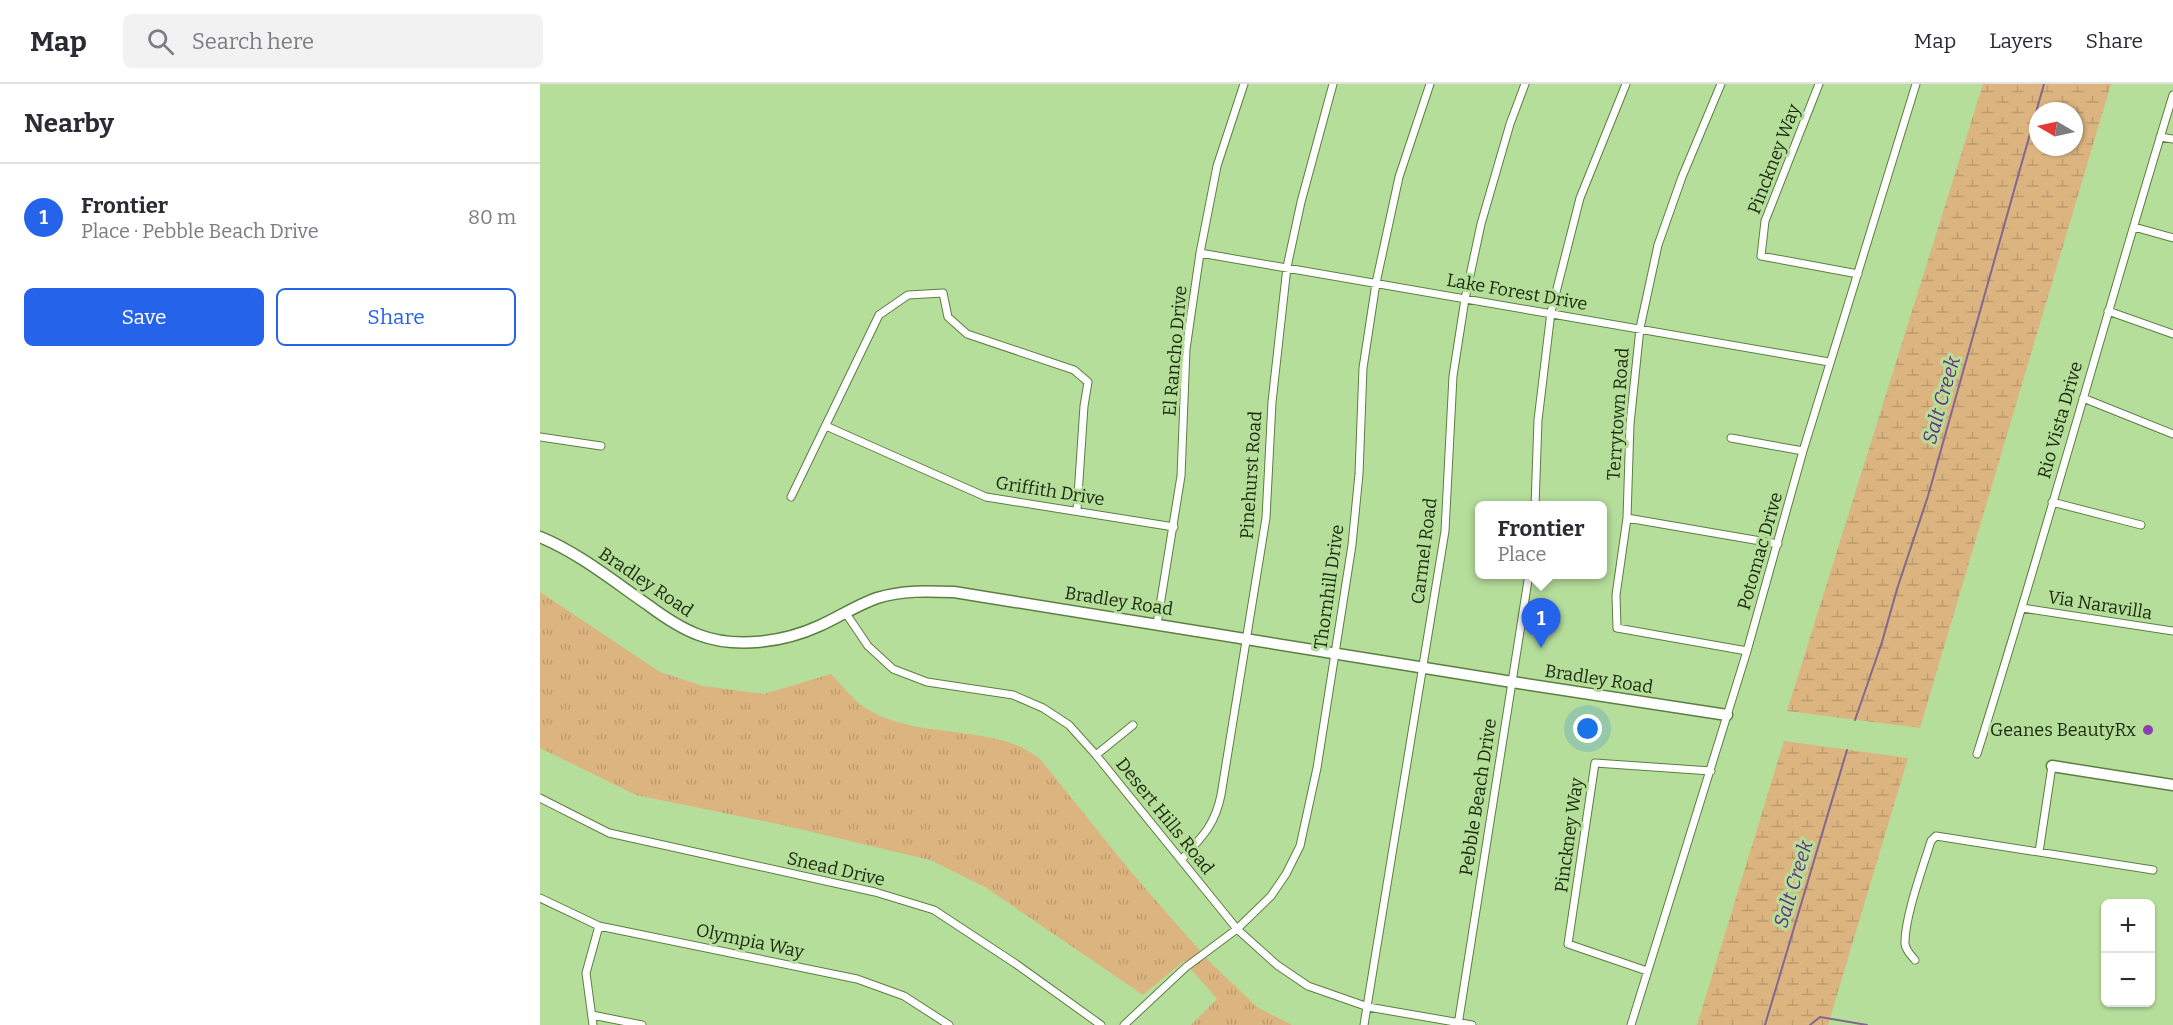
<!DOCTYPE html>
<meta charset="utf-8">
<style>
:root{--surface:#fff;--page:#f2f2f3;--text:#2b2b33;--muted:#7c7c81;--line:#e1e1e2;--accent:#2563eb}
body{margin:0;font-family:Bitter,serif;background:var(--page);color:var(--text)}
.controls{position:absolute;right:18px;bottom:18px;display:grid;overflow:hidden;border-radius:9px;box-shadow:0 2px 4px #0004}
.controls button{width:54px;height:54px;display:grid;place-items:center;padding:0;border:0;border-bottom:2px solid var(--line);background:var(--surface);color:var(--text);font:30px sans-serif}
.compass{position:absolute;left:1489px;top:18px;width:54px;height:54px;border-radius:50%;background:var(--surface);box-shadow:0 2px 4px #0004;rotate:279deg}
.you{position:absolute;left:1048px;top:645px;width:21px;height:21px;margin:-15px;border:4px solid #fff;border-radius:50%;background:#1a73e8;box-shadow:0 0 0 9px #1a73e833}
.badge{display:grid;place-items:center;width:39px;height:39px;border-radius:50%;background:var(--accent);color:#fff;font-size:20px;font-weight:700}
.pin{position:absolute;translate:-50% -50px;filter:drop-shadow(0 2px 3px #0008)}
.pin::after{content:'';position:absolute;top:32px;width:21px;height:18px;background:inherit;clip-path:polygon(0 0,100% 0,50% 100%)}
.popup{position:absolute;left:935px;top:417px;width:132px;height:78px;box-sizing:border-box;display:grid;place-content:center;border-radius:9px;background:var(--surface);filter:drop-shadow(0 2px 4px #0005);font-size:20px;white-space:nowrap;color:var(--muted)}
.popup b{font-size:22px;color:var(--text)}
.popup::after{content:'';position:absolute;left:50%;top:100%;margin-left:-12px;border:12px solid transparent;border-top-color:var(--surface)}
.list{margin:0;padding:0;list-style:none}
h2{display:flex;justify-content:space-between;align-items:center;height:78px;margin:0;padding:0 24px;font-size:26px}
h2 small{font-size:20px;font-weight:400;color:var(--muted)}
.list li{display:grid;grid-template-columns:39px 1fr auto;gap:18px;align-items:center;box-sizing:border-box;height:108px;padding:0 24px;border-top:2px solid var(--line)}
.list b{display:block;font-size:22px;white-space:nowrap}
.list p{margin:0;font-size:20px;white-space:nowrap;color:var(--muted)}
.list em{font-size:20px;font-style:normal;color:var(--muted)}
.actions{display:flex;gap:12px;padding:18px 24px}
.actions a{flex:1;padding:14px 0;border:2px solid var(--accent);border-radius:9px;text-align:center;font-size:21px;color:var(--accent)}
.actions .main{background:var(--accent);color:#fff}
.icon{flex:none;width:33px;height:33px;fill:none;stroke:currentColor;stroke-width:2;stroke-linecap:round;stroke-linejoin:round}
.map{position:relative;flex:none;width:1633px;height:941px;overflow:hidden}
header{display:flex;align-items:center;gap:36px;box-sizing:border-box;height:84px;padding:0 30px;background:var(--surface);border-bottom:2px solid var(--line)}
header strong{font-size:28px}
nav{display:flex;gap:33px;margin-inline-start:auto;font-size:21px}
.search{width:420px;height:54px;background:var(--page);display:flex;align-items:center;gap:15px;box-sizing:border-box;padding:0 21px;border-radius:9px;color:var(--muted);font-size:22px}
main{display:flex}
aside{flex:1;background:var(--surface)}
.map>svg:first-child{display:block}
</style>
<header>
<strong>Map</strong>
<div class="search"><svg class="icon" aria-label="search" viewBox="0 0 24 24"><circle cx="10" cy="10" r="6"/><path d="M15 15l6 6"/></svg>Search here</div>
<nav><a>Map</a><a>Layers</a><a>Share</a></nav>
</header>
<main>
<aside>
<h2>Nearby<small></small></h2>
<ul class="list">
<li><span class="badge">1</span><div><b>Frontier</b><p>Place · Pebble Beach Drive</p></div><em>80 m</em></li>
</ul>
<div class="actions"><a class="main">Save</a><a>Share</a></div>
</aside>
<div class="map">
<svg width="1633" height="941" viewBox="0 0 1633 941">
<defs>
<pattern id="grass-tufts" width="24" height="20" patternUnits="userSpaceOnUse" patternTransform="scale(1.5)"><rect width="24" height="20" fill="#dcb480"/><path d="M3 7l-1-3M5 7V3M7 7l1-3M15 17l-1-3M17 17v-4M19 17l1-3" fill="none" stroke="#bc9b6d"/></pattern>
<pattern id="wetland-marsh" width="20" height="14" patternUnits="userSpaceOnUse" patternTransform="scale(1.5)"><rect width="20" height="14" fill="#dcb480"/><path d="M1 5h8M5 5V1M11 12h8M15 12V8" fill="none" stroke="#bc9b6d"/></pattern>
</defs>
<rect width="100%" height="100%" fill="#b6de9b"/>
<path fill="url(#grass-tufts)" d="M0,508L120,588L163,602L224,610L291,590C303,602 316,620 332,628C377,652 434,643 481,663C488,666 494,671 500,675L591,788L668,876L717,923L752,941H651L677,915L644,877L603,911L445,803L390,776L247,742L96,711L0,664Z"/>
<path fill="url(#wetland-marsh)" fill-rule="evenodd" d="M1443,0H1571L1380,644L1247,627ZM1498,27H1534V63H1498Z
M1244,657L1368,674L1288,941H1157Z"/>
<g fill="none" stroke-linecap="round" stroke-linejoin="round">
<path stroke="#81688e" stroke-width="2" d="M1315,636L1342,558L1357,505L1388,412L1504,0
M1225,941L1307,666
M1270,941L1280,933L1327,941"/>
<defs>
<path id="street" d="M1181,0L1142,93L1118,161L1100,244L1090,340L1087,434L1076,511L1077,544L1207,567
M1279,0L1225,137L1221,172L1318,190
M1620,53L1633,55
M1594,143L1633,154
M660,169L1289,278
M1568,227L1633,250
M1543,314L1633,350
M286,342L446,413L634,443
M0,353L61,362
M1191,354L1263,367
M251,413L339,231L368,211L403,209L408,233L427,250L534,286L548,298L544,322L537,426
M1512,418L1601,441
M995,422L998,336L1011,228L1040,114L1086,0
M1087,434L1238,460
M1482,524L1633,547
M305,528L328,562L353,585L387,598L473,611L503,624L529,641L556,671L697,845L737,881L768,902L828,923L932,941
M617,540L641,392L646,265L660,169L677,82L704,0
M1437,670C1506,451 1566,230 1633,11
M556,671L593,641
M0,714L69,749L335,808L394,826L476,880L561,941
M1499,768L1512,682
M642,775C662,753 675,741 681,711L726,434L732,318L747,183L761,118L793,0
M0,814L59,842L317,895L364,912L409,941
M1375,876C1371,871 1366,867 1365,860C1364,835 1383,783 1391,757L1396,752L1613,786
M1107,887L1028,860L1055,679L1171,687
M52,931L102,941
M53,941L46,889L59,842
M584,941L646,883L697,845L731,812L746,790L760,762L777,684L812,461L819,390L823,284L836,199L859,93L890,0
M824,941L905,447L913,292L925,215L941,140L970,40L985,0
M918,941L989,490
M1091,941L1207,567L1263,367L1376,0"/>
<path id="secondary" d="M0,453C39,469 73,497 108,521C124,533 140,544 159,551C196,565 244,558 279,542C299,533 317,521 337,514C363,506 388,507 414,508L972,598L1187,631
M1512,682L1633,701"/>
</defs>
<use href="#street" stroke="#5b7f40" stroke-width="9"/>
<use href="#secondary" stroke="#5b7f40" stroke-width="13"/>
<use href="#street" stroke="#fff" stroke-width="7"/>
<use href="#secondary" stroke="#fff" stroke-width="10"/>
</g>
<circle fill="#8b3eaf" stroke="#b6de9b" stroke-width="2" cx="1608" cy="646" r="6"/>
<g text-anchor="middle" dominant-baseline="central" stroke-width="6" stroke-linejoin="round" paint-order="stroke">
<g font-size="18" fill="#1b2a0f" stroke="#b6de9b">
<text transform="translate(1234 75) rotate(-69)">Pinckney Way</text>
<text transform="translate(977 208) rotate(10)">Lake Forest Drive</text>
<text transform="translate(635 267) rotate(-85)">El Rancho Drive</text>
<text transform="translate(1078 330) rotate(-86)">Terrytown Road</text>
<text transform="translate(1520 336) rotate(-74)">Rio Vista Drive</text>
<text transform="translate(711 391) rotate(-86)">Pinehurst Road</text>
<text transform="translate(510 407) rotate(9)">Griffith Drive</text>
<text transform="translate(884 467) rotate(-83)">Carmel Road</text>
<text transform="translate(1220 467) rotate(-74)">Potomac Drive</text>
<text transform="translate(106 498) rotate(34)">Bradley Road</text>
<text transform="translate(789 503) rotate(-82)">Thornhill Drive</text>
<text transform="translate(579 517) rotate(9)">Bradley Road</text>
<text transform="translate(1560 521) rotate(9)">Via Naravilla</text>
<text transform="translate(1059 595) rotate(9)">Bradley Road</text>
<text transform="translate(938 713) rotate(-81)">Pebble Beach Drive</text>
<text transform="translate(625 732) rotate(51)">Desert Hills Road</text>
<text transform="translate(1029 751) rotate(-82)">Pinckney Way</text>
<text transform="translate(296 785) rotate(13)">Snead Drive</text>
<text transform="translate(210 857) rotate(12)">Olympia Way</text>
</g>
<g font-size="18" fill="#1b2a0f" stroke="#b6de9b" text-anchor="end">
<text x="1596" y="646">Geanes BeautyRx</text>
</g>
<g font-size="20" font-style="italic" fill="#673081" stroke="#b6de9b">
<text transform="translate(1401 316) rotate(-74)">Salt Creek</text>
<text transform="translate(1253 800) rotate(-73)">Salt Creek</text>
</g>
</g>
</svg>
<div class="controls">
<button>+</button>
<button>−</button>
</div>
<svg class="compass" viewBox="-18 -18 36 36"><path d="M0-13l5 13h-10z" fill="#e53935"/><path d="M0 13l5-13h-10z" fill="#7c7c81"/></svg>
<div class="you"></div>
<div class="pin badge" style="left:1001px;top:564px">1</div>
<div class="popup"><b>Frontier</b>Place</div>
</div>
</main>
